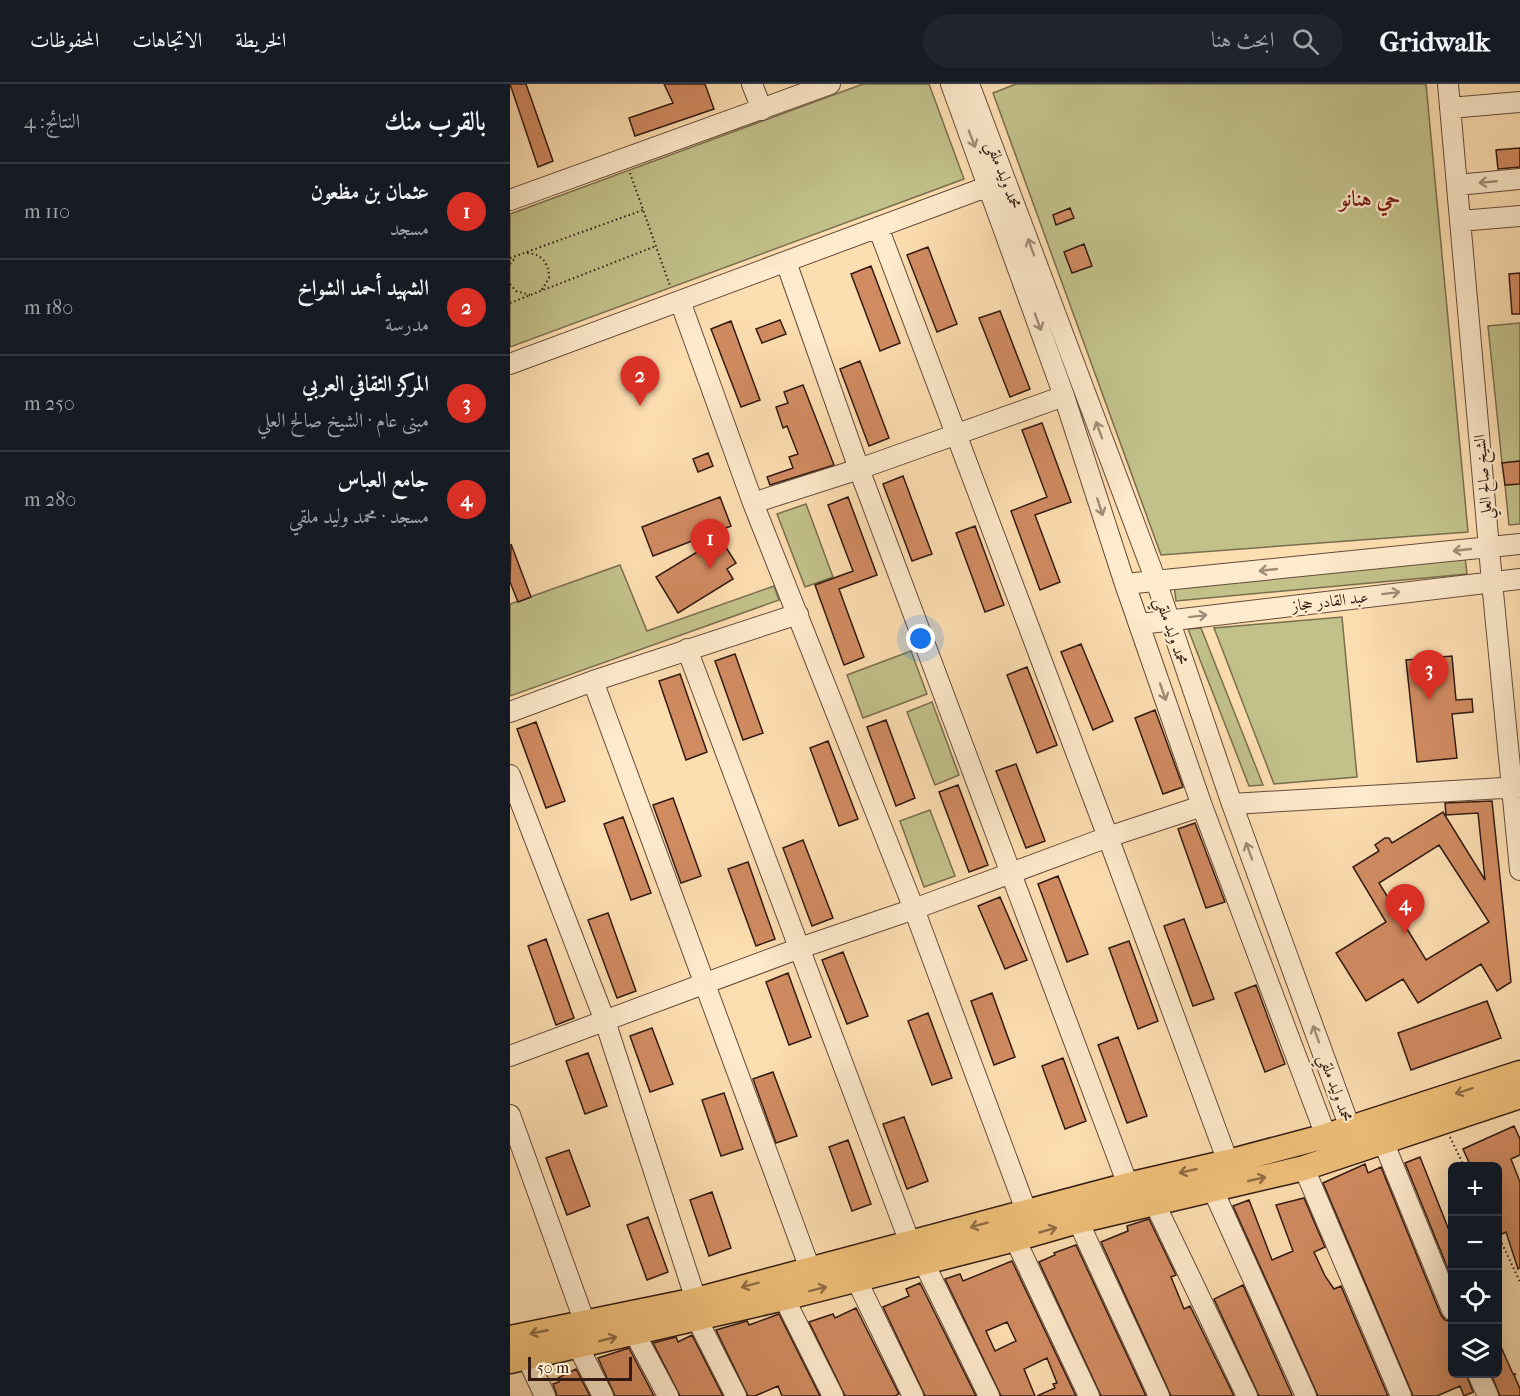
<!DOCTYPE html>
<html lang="ar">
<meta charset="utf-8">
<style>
:root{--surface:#171b24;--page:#20242c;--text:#f1f3f6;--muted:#9ea1a6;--line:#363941;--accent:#d93025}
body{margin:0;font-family:"IM FELL French Canon",Amiri,serif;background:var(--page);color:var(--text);direction:rtl}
.controls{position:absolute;right:18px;bottom:18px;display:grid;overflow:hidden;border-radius:9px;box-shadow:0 6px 24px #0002}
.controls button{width:54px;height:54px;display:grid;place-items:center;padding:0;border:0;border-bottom:2px solid var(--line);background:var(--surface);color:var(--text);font:30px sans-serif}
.scale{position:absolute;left:18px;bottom:15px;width:104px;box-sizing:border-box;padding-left:6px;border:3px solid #321a12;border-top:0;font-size:16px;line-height:21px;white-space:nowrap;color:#321a12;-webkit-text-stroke:4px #feeacc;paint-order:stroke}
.you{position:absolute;left:411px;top:555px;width:21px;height:21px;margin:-15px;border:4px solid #fff;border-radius:50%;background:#1a73e8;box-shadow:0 0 0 9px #1a73e833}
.badge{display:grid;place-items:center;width:39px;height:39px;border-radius:50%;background:var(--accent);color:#fff;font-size:20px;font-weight:700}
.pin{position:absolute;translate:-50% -50px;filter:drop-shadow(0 2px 3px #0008)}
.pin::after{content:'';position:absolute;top:32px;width:21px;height:18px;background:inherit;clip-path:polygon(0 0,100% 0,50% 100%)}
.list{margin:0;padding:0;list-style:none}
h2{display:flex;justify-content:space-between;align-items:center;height:78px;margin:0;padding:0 24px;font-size:26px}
h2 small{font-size:20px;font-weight:400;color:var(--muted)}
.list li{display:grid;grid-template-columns:39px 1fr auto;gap:18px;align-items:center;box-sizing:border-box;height:96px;padding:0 24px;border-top:2px solid var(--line)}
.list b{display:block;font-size:22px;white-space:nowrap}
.list p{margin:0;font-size:20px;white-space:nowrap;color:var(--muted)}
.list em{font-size:20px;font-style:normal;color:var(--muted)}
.icon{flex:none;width:33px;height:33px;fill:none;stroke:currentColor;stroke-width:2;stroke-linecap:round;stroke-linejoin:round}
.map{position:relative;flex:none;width:1010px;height:1312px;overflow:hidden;direction:ltr}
header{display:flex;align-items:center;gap:36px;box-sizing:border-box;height:84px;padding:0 30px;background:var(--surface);border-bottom:2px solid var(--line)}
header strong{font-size:28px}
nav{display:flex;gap:33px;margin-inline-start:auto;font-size:21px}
.search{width:420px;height:54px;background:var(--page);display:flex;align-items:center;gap:15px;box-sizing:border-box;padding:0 21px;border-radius:33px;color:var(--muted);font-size:22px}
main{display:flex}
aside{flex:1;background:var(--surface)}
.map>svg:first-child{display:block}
</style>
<header>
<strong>Gridwalk</strong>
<div class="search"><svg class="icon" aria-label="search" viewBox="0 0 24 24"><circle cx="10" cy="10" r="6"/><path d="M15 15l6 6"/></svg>ابحث هنا</div>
<nav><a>الخريطة</a><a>الاتجاهات</a><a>المحفوظات</a></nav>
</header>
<main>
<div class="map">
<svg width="1010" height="1312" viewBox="0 0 1010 1312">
<rect width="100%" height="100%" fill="#fddeb1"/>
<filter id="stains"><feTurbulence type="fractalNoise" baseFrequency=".00333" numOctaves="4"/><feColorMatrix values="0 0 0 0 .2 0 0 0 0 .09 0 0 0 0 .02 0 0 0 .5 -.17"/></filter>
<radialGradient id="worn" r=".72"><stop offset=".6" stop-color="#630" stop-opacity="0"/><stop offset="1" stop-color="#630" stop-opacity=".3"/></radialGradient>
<path fill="#c2c18a" stroke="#7a6e4e" stroke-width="1.5" d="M353,0H419L454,95L0,263V130Z
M506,0H916L958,448L651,471L483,9Z
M1010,239V377L992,379L978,242Z
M1010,400V440L999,441L995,401Z
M296,420L323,493L295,503L267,430Z
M955,473L957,490L666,517L664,501Z
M110,481L137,547L264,502L269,516L0,612V520Z
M832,533L847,693L764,700L704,544Z
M691,544L753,701L739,702L678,545Z
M401,567L417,610L353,634L337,591Z
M422,618L449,691L425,701L397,628Z
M420,726L445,792L414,803L390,737Z"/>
<path fill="#d18b61" stroke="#321a12" stroke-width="1.5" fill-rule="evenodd" d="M0,0H16L43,77L28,83Z
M154,0H195L204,25L125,52L119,34L163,19Z
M1010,64V83L988,85L986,66Z
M560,124L564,134L546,141L543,131Z
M574,160L582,182L562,189L554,168Z
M418,163L447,240L427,248L397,171Z
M361,182L390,259L370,267L341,190Z
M1010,189V230H1002L999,190Z
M490,227L520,305L500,313L469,234Z
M270,236L276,250L252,259L246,245Z
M221,237L250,316L231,323L201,245Z
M350,277L379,354L359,362L330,285Z
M293,301L324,381L260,401L257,393L283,384L279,373L288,370L277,342L273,344L266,323L278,319L274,308Z
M532,339L561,418L525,431L550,498L530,506L501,427L537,413L512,346Z
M198,369L203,382L188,388L183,375Z
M1010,377V400L995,401L992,379Z
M393,392L422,470L402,477L373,400Z
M210,413L221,442L143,472L132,443Z
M338,413L367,491L329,505L354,573L334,581L305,501L343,487L318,421Z
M465,442L494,521L475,528L446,449Z
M210,454L226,479L217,485L223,495L168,529L146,493Z
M1,460L21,513L8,518L0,498Z
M571,560L603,637L583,646L551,568Z
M225,570L253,649L233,656L205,577Z
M942,572L946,616L962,615L963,628L942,630L947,674L907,678L896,576Z
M517,583L547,661L527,669L497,591Z
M170,590L197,668L176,676L149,597Z
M645,626L673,703L653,710L625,634Z
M376,636L405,714L386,722L357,643Z
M26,638L55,717L36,724L7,645Z
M318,657L348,735L329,742L300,664Z
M506,680L535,757L516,764L486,687Z
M448,701L478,781L459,788L429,708Z
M163,714L191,792L171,799L143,721Z
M982,717L1001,898L987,907L971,880L908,919L893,895L856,917L826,869L876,838L843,783L869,767L865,761L875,754H879L882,759L933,728L975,796L968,729L936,731L935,719ZM929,761L979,838L916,876L869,799Z
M113,733L141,809L121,816L94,740Z
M685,739L715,818L696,824L668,745Z
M293,756L323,834L302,842L273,764Z
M238,778L265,855L246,862L218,785Z
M548,792L578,870L557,878L528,800Z
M490,813L517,876L495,885L468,822Z
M98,829L126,907L107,914L78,836Z
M674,835L704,915L683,922L654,842Z
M36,855L64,934L46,941L18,862Z
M619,857L648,937L628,945L599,864Z
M333,868L358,932L337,940L312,876Z
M278,889L301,953L279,961L256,898Z
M746,901L775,980L755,988L725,909Z
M482,909L505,973L484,981L461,917Z
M977,917L991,954L901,986L888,949Z
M418,929L442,994L422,1001L398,937Z
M142,944L163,1000L140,1008L120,952Z
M608,953L637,1032L617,1039L588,961Z
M78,969L97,1022L75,1030L56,977Z
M553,974L576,1037L555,1045L532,982Z
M263,988L287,1052L266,1059L243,995Z
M214,1009L233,1065L211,1072L192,1016Z
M394,1033L418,1097L397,1105L373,1040Z
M1004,1042L1010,1055V1071L1001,1075L1010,1098V1184L1008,1185L996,1148L992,1150L987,1137V1083H961L953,1065Z
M338,1056L361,1120L342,1127L319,1063Z
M59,1066L80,1122L57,1131L36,1074Z
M910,1073L942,1154V1195L895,1079Z
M855,1080L858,1089L871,1083L931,1231L935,1236L942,1238V1290H956L963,1308L954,1312L950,1302L927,1312H903L813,1099Z
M202,1108L221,1164L199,1172L180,1116Z
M794,1114L815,1163L804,1168L815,1192L824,1205L831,1202L878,1312H808L723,1122L739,1116L762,1176L783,1167L766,1121Z
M138,1133L158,1188L137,1196L117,1141Z
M639,1135L666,1191L661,1193L674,1225L680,1222L724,1312H661L591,1158L618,1147L617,1142Z
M566,1161L636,1312H591L529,1178L545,1171L544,1169Z
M502,1177L566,1312H527L545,1304L543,1300L547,1299L537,1274L514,1285L525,1312H491L435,1195L450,1190L453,1197ZM497,1238L506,1257L485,1267L476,1247Z
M410,1199L466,1312H415L373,1223L399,1212L396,1205Z
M733,1201L782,1311L781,1312H749L704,1215Z
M346,1224L389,1310L385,1312H335L299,1238L323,1230L325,1234Z
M269,1230L310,1312H272L268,1302L245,1312H238L206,1246L237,1237L239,1241Z
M182,1251L213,1312H170L143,1259L166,1253L168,1258Z
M987,1254L1003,1290H1006L1004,1291L1010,1305V1312H990L981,1290H987Z
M119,1264L144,1312H105L88,1274Z
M66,1285L80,1312H47L43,1300L49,1298L48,1294Z"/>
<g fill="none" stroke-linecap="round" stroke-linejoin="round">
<defs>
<path id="minor" d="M242,0L252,26
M441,0L554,312L615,500L692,722L816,1052L828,1060
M459,0L646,497L722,720L840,1044L841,1058
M938,0L982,498L1010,786
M940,24L1010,18
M947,101L1010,95
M0,116L320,0
M950,137L1010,132
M368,143L598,753L718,1078
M276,178L349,385L618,1101
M170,217L243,419L404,825L517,1129
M0,280L479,102
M243,419L349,385L554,312
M615,500L1010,460
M630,540L1010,495
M177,565L400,1159
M83,597L300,1185
M0,628L83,597L288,530
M0,691L95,937L186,1216V1233L226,1312
M722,720L1010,703
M0,972L290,864L404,825L598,753L692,722
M0,1031L75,1239
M873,1057L942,1226
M794,1084L891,1312
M703,1106L796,1312
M645,1120L737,1312
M568,1137L649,1312
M505,1155L579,1312
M413,1177L479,1312
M346,1195L403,1312
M274,1214L323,1312
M124,1248L158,1312
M68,1262L93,1312
M17,1274L35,1312
M968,1290L978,1312"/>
<path id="major" d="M0,1254L186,1216L618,1101L718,1078L816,1052L1010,989
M0,1277L274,1214L505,1155L568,1137L794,1084L1010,1012"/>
</defs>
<use href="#minor" stroke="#654b3a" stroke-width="22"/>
<use href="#major" stroke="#321a12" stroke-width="27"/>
<path stroke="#321a12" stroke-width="2" stroke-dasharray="1.5 3" stroke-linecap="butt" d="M120,89L160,202
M17,169C32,170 39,179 39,194L31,207
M0,174L133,126
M0,180L6,173
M0,200L6,207L20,211
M0,219L146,162
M940,1053L954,1082
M988,1151L1010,1198"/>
<use href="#minor" stroke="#feeacc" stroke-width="20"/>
<use href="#major" stroke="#eebf78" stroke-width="24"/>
</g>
<defs><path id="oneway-shaft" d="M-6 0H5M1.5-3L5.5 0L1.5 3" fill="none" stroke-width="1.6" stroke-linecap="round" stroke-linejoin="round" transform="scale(1.5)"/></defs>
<g stroke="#a28c78">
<use href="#oneway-shaft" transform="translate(462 55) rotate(69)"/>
<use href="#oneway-shaft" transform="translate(978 98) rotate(175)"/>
<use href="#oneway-shaft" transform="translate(521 163) rotate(-110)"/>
<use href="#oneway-shaft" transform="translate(528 238) rotate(70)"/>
<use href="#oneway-shaft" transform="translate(589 346) rotate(-110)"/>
<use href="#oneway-shaft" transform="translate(590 423) rotate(72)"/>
<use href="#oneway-shaft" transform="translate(952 466) rotate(174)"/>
<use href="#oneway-shaft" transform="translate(758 486) rotate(174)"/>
<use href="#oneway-shaft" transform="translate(881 509) rotate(-7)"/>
<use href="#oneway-shaft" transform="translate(688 532) rotate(-7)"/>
<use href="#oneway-shaft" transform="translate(653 608) rotate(71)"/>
<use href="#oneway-shaft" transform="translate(739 767) rotate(-110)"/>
<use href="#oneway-shaft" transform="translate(806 950) rotate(-110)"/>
</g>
<g stroke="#906c45">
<use href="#oneway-shaft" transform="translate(954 1007) rotate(162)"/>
<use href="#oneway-shaft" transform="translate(678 1087) rotate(167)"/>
<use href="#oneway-shaft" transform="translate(747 1095) rotate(-13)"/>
<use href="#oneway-shaft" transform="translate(469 1141) rotate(165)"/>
<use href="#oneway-shaft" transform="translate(538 1146) rotate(-16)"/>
<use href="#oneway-shaft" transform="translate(240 1201) rotate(165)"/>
<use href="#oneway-shaft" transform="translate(308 1205) rotate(-14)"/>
<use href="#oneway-shaft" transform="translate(29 1248) rotate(169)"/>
<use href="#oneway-shaft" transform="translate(98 1255) rotate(-14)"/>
</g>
<g text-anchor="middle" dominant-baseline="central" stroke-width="4.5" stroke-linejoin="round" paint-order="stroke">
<g font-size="16" fill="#321a12" stroke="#feeacc">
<text transform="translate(494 91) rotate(69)">محمد وليد ملقي</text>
<text transform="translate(973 393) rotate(-95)">الشيخ صالح العلي</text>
<text transform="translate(820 517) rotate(-7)">عبد القادر حجاز</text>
<text transform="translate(662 547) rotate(71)">محمد وليد ملقي</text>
<text transform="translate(826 1004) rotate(70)">محمد وليد ملقي</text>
</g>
<g font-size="22" font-weight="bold" fill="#7a1f14" stroke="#feeacc">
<text x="860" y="115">حي هنانو</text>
</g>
</g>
<rect width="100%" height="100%" filter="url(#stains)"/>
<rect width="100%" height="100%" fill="url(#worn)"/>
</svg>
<div class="controls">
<button>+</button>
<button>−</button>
<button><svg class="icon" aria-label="locate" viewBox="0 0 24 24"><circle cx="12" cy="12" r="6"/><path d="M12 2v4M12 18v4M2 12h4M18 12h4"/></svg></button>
<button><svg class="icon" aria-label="layers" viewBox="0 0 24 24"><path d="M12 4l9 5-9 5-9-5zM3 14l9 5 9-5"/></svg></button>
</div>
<div class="scale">50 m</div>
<div class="you"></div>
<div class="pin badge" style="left:200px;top:485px">1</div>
<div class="pin badge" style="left:130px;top:322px">2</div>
<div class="pin badge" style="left:919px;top:616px">3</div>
<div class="pin badge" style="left:895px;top:850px">4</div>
</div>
<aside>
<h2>بالقرب منك<small>النتائج: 4</small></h2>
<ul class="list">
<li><span class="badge">1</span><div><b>عثمان بن مظعون</b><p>مسجد</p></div><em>110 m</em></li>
<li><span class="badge">2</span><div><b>الشهيد أحمد الشواخ</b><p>مدرسة</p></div><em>180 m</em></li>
<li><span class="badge">3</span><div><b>المركز الثقافي العربي</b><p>مبنى عام · الشيخ صالح العلي</p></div><em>250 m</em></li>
<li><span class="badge">4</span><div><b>جامع العباس</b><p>مسجد · محمد وليد ملقي</p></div><em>280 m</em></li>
</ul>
</aside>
</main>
